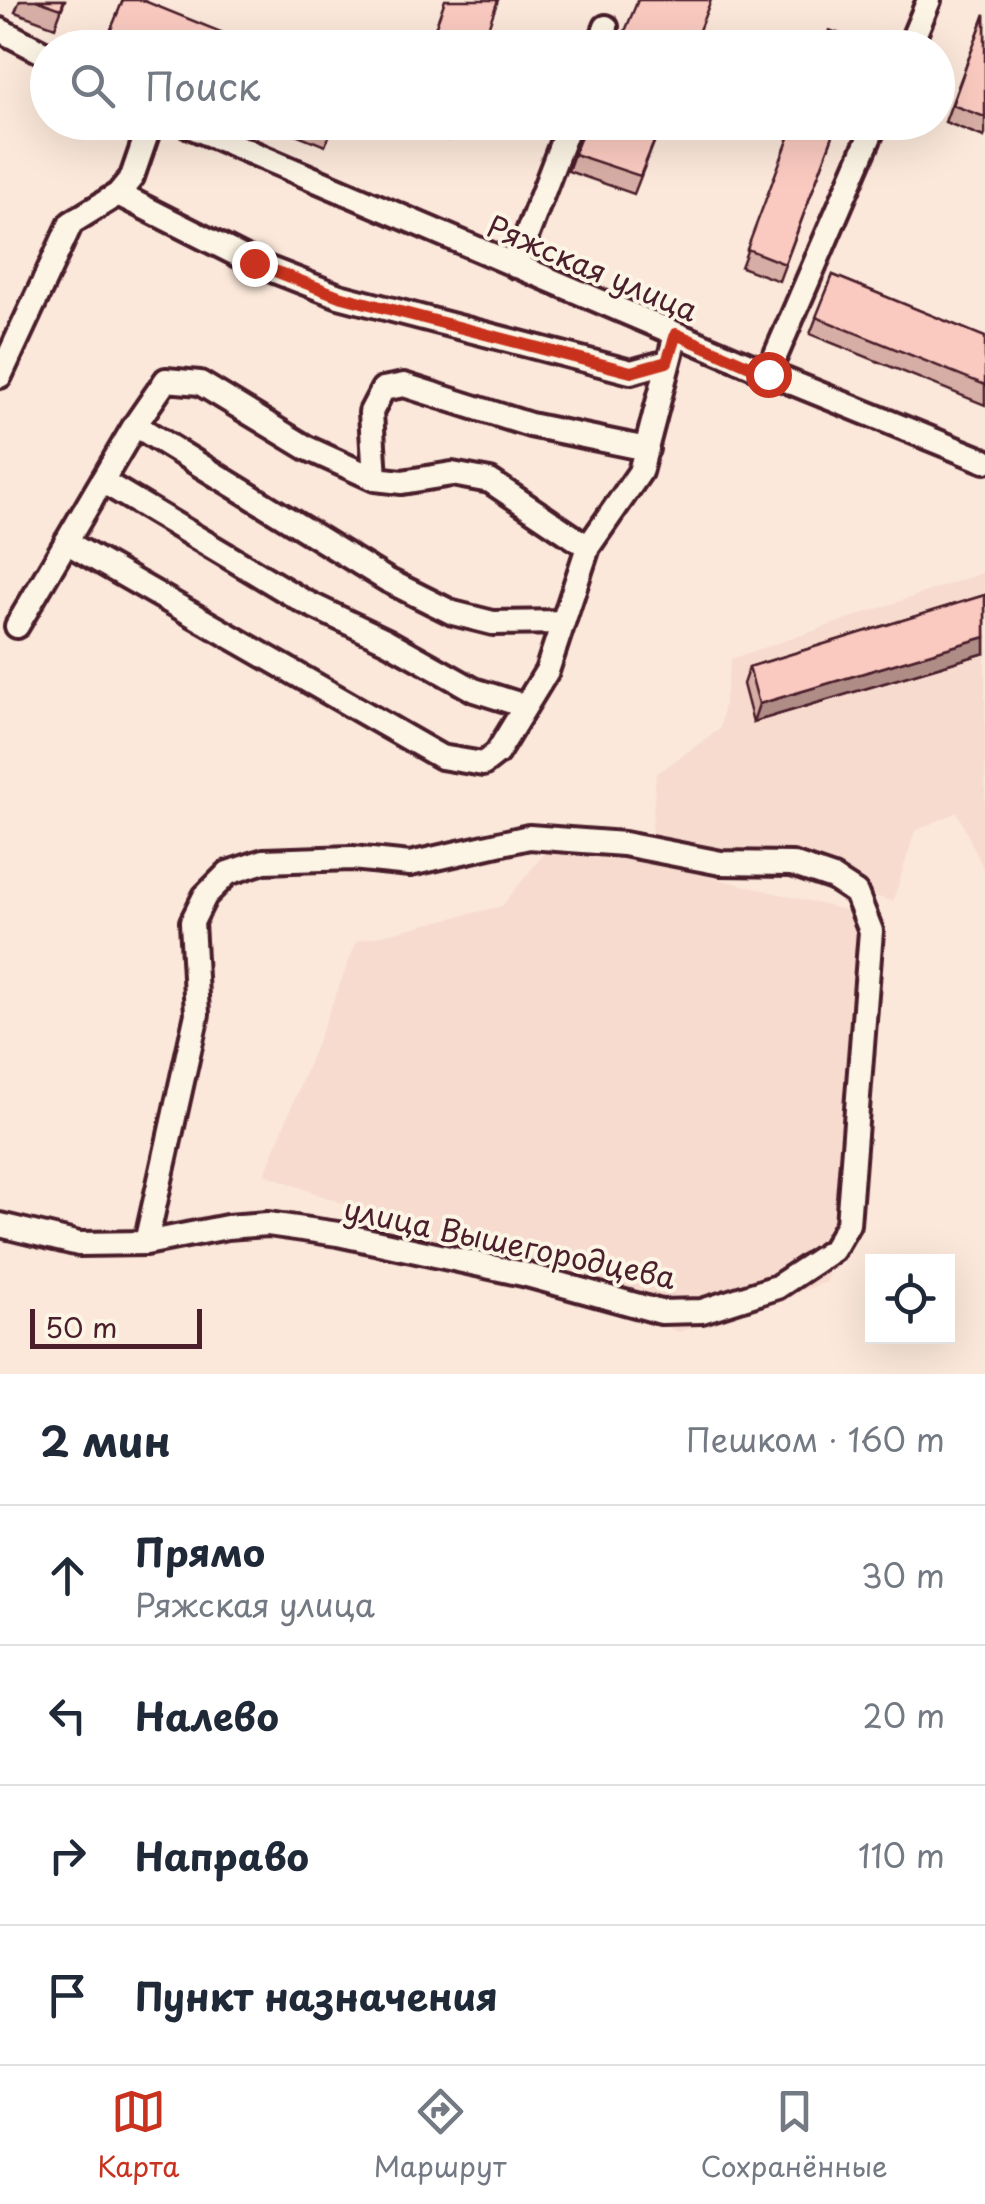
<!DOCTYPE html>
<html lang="ru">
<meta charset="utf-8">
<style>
:root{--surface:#fff;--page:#f2f2f3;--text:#1f2937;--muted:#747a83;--line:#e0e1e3;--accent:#c8321e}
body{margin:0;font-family:"Playpen Sans",sans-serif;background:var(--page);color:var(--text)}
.controls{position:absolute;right:30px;bottom:30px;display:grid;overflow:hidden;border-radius:0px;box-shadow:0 10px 40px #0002}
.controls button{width:90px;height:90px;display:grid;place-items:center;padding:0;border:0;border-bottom:2px solid var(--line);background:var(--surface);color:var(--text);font:50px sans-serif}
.scale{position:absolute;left:30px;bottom:25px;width:172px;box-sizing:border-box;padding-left:10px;border:5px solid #4a1f2b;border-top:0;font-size:28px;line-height:35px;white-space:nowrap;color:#4a1f2b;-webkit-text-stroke:8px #fcf5e5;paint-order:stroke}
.stop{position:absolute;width:30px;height:30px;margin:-22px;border:8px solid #c8321e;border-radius:50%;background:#fff}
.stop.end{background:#c8321e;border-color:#fff;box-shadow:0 2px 10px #0008}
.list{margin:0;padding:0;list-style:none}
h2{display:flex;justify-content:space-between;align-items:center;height:130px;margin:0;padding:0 40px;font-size:42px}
h2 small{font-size:32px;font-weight:400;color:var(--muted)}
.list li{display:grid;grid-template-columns:65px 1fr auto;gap:30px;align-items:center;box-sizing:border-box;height:140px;padding:0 40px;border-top:2px solid var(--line)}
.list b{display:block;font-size:38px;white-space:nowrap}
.list p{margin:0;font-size:32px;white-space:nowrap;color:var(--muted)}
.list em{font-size:32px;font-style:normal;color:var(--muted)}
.icon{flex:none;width:55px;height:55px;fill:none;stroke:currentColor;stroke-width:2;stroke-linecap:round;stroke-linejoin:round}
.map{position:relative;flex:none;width:985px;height:1374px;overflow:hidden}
.search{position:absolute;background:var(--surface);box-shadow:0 10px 40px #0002;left:30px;right:30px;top:30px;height:110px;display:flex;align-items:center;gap:25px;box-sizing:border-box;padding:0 35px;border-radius:55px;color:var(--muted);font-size:38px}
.sheet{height:690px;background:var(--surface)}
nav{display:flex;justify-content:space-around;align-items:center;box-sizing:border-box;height:140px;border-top:2px solid var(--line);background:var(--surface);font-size:28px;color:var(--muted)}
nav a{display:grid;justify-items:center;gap:5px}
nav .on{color:var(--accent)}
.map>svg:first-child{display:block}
</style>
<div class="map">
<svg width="985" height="1374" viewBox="0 0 985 1374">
<rect width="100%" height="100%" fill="#fbe8da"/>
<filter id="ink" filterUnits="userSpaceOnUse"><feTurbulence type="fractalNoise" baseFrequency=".01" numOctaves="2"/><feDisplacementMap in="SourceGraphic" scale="20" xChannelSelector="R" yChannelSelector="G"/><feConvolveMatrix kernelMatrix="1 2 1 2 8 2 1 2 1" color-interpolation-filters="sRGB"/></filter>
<g filter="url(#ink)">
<path fill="#f7dbcf" d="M985,572V872L957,812L915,831L893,901L651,838L656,774L720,729L731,659Z
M556,839L873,917L827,1282L679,1332L265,1174L357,941L502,906Z"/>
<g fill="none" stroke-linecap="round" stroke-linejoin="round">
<defs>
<path id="minor" d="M0,30L48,55
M598,48L606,27
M909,48L929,0
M180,122L768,373L985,461
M118,194L254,263L339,296L631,372L667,362
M515,266L570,122
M768,373L876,122
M0,376L71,223L118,194L132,177L151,122
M135,425L387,580L453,613L493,623L563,622
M375,479L371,412L383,389L404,385L530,425L647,449
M102,481L303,601L387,641L474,690L525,706
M66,542L441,757L483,764L497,753L547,671L588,547L640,472L676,334
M17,626L135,425L166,380L200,383L307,448L375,479L402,482L452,474L490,481L588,547
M0,1225L79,1244L146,1243L227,1227L268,1224L338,1234L523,1274L661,1312L702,1311L777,1287L833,1250L848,1224L871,931L856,893L833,878L792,864L721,863L624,844L529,837L410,864L352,858L264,861L228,873L205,896L192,922L197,1014L146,1243"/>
</defs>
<use href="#minor" stroke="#4a1f2b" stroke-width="30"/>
<use href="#minor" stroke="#fcf5e5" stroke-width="22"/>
</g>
<path fill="#d7aea5" stroke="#4a1f2b" stroke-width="2.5" d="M20,0H65L55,27L15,12Z
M123,0L260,48H104Z
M985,14V134L984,137L945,122Z
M266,122H335L325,146Z
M453,122L447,140L400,123Z
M662,122L634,194L568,171L574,154Z
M795,122H838L779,281L741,267Z
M833,275L985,337V405L810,334Z
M985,595V653L753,722L743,684L749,667Z"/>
<path fill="#af8d86" stroke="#4a1f2b" stroke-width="2.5" d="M985,637V653L753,722L759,704Z"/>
<path fill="#facac0" stroke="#4a1f2b" stroke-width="2.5" d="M36,0H64L61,9Z
M123,0H142L260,48H128L107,39Z
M445,0H498L481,48H428Z
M638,0H711L692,48H618Z
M985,14V117L952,105Z
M829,30L867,44L866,48H823Z
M315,122H334L332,129Z
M587,122H662L640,176L574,154Z
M795,122H838L785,264L747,249Z
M833,275L985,337V385L816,317Z
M985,595V637L759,704L749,667Z"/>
</g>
<g fill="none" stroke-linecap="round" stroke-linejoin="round" filter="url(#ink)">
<path stroke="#c8321e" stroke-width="12" d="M254,263L339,296L631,372L667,362L676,334L768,374"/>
</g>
<g text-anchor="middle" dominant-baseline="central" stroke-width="8" stroke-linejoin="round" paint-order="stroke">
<g font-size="30" fill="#4a1f2b" stroke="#fcf5e5">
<text transform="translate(593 267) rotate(23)">Ряжская улица</text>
<text transform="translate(510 1242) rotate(12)">улица Вышегородцева</text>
</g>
</g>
</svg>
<div class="controls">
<button><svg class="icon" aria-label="locate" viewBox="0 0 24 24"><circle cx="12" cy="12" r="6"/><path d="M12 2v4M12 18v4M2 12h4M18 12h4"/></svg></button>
</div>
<div class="scale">50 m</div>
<div class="stop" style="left:768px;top:374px"></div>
<div class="stop end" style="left:254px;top:263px"></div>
<div class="search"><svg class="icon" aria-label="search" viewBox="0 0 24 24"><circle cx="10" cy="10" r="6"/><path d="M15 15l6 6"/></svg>Поиск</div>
</div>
<section class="sheet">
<h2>2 мин<small>Пешком · 160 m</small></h2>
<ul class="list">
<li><svg class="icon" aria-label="ahead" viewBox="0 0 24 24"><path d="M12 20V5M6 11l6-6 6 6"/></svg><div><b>Прямо</b><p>Ряжская улица</p></div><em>30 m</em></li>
<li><svg class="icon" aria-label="left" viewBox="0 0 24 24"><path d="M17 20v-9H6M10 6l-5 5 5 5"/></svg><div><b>Налево</b></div><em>20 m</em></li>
<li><svg class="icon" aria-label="right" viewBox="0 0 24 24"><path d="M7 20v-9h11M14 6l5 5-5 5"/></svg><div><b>Направо</b></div><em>110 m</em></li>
<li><svg class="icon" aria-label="arrive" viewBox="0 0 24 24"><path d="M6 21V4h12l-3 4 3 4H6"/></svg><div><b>Пункт назначения</b></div></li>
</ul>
</section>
<nav>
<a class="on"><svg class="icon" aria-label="map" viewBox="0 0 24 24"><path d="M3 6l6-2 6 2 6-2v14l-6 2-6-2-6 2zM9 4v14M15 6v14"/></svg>Карта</a>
<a><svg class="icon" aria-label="directions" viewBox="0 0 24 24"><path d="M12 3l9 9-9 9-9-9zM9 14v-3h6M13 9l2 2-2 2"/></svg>Маршрут</a>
<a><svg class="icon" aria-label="saved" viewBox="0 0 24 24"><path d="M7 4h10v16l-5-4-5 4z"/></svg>Сохранённые</a>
</nav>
